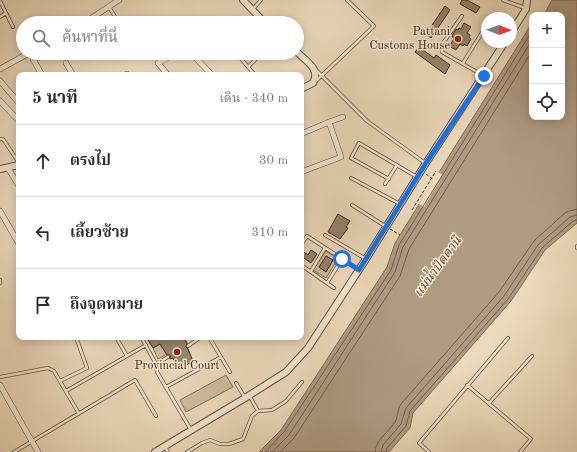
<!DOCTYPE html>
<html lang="th">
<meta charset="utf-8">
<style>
:root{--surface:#fff;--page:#f7f7f7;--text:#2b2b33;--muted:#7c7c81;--line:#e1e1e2}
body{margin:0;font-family:"Old Standard TT","Noto Serif Thai",serif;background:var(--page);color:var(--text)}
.controls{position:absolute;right:12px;top:12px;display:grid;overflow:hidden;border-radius:8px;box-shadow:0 2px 10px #0003}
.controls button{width:36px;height:36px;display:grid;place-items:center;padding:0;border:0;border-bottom:1px solid var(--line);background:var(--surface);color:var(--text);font:20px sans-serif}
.compass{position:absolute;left:481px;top:12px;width:36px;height:36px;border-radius:50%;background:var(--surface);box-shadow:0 2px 10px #0003;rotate:91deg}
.stop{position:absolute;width:12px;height:12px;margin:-9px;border:3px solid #1a73e8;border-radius:50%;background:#fff}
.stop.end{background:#1a73e8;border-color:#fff;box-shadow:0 1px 4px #0008}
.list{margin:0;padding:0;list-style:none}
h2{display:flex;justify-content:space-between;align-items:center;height:52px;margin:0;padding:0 16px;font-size:17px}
h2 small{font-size:13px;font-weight:400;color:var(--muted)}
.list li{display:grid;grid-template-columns:26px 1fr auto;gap:12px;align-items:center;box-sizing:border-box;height:72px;padding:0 16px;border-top:1px solid var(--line)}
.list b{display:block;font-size:15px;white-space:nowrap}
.list em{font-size:13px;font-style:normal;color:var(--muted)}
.icon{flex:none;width:22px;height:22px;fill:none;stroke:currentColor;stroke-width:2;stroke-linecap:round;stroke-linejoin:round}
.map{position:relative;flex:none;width:577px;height:452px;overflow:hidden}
.search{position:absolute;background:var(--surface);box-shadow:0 2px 10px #0003;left:16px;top:16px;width:288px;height:44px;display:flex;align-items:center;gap:10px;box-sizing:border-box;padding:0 14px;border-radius:22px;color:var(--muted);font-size:15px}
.panel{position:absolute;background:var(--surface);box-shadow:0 2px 10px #0003;left:16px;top:72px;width:288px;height:268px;border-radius:8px}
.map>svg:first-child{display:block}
</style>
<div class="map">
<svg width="577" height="452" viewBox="0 0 577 452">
<rect width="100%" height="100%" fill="#ecdabc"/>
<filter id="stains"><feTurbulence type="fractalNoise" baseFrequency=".005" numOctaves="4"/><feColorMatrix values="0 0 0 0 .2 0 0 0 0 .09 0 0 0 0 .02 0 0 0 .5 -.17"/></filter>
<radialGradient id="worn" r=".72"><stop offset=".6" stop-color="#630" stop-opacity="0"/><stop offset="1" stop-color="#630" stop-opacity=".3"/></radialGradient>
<path fill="#cebb9f" stroke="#846e59" d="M326,251L338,259L326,278L313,270Z
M160,344L167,354L158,359L153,348Z
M226,375L233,387L186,412L180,400Z"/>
<path fill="#af9b83" stroke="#806b56" d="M552,0H577V223L545,250L511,301L413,413L410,428L389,452H259L281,430L387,267L395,243L532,23V117H562V15H544Z"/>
<path fill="#ecdabc" d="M438,172L443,175L424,207L419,204Z"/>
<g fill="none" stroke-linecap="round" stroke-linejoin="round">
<path stroke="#745e4b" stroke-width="1" d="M265,452L284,432L391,270L399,245L532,31
M272,452L289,435L395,272L403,247L532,40
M280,452L294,438L400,276L409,249L532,51
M375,452C376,439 388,433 395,422C398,417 397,410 401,404L499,292L534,241L566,212L577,209
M381,452L383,445L401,424L406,408L504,296L538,245L570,217L577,215
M386,452L387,448L406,426L410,411L508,299L542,248L573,221L577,220"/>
</g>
<path fill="#97826b" stroke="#3a2213" d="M462,0H467L480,7L476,13L460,4Z
M445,6L450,10L431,38L426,34Z
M464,23L471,27L467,33L470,35L469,37L471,39L467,46L464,44L463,46L460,44L456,50L449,46L454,39L452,36L456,29L458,30L459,28L461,29Z
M419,47L434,58L436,55L450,65L445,74L415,52Z
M338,214L350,221L346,227L348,228L340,239L328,232Z
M301,250L308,255L311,250L317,254L311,263L301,256Z
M326,256L333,260L326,272L319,267Z
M146,337H183L187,343L186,347L188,349L193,361L182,368L179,363L176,364L173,358L170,359V355H167L160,344L153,348Z"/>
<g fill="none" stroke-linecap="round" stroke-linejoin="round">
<defs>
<path id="service" d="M503,0L525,8
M0,1L13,27
M109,7L119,23
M253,9L261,0
M462,16L441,46L442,52L484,76
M0,17L6,13
M227,23L232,19L236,23
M98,53L99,54
M236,53L255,75
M463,63L483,31
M248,67L262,53
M315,69L367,121L425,163
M316,81L374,26L347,0
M0,139H3L19,163
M351,178L400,204
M389,179L351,158L359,143L417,177
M385,184L397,165
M352,205L385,226
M325,235L366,259
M301,245L307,236L358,269
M577,246V248
M301,265L334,288
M311,271L325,248
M0,280V283
M327,283L342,259
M116,337L127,356
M141,337L156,364L157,372L191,430
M209,337L230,372
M188,346L201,337
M156,364L168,357
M0,377L48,368L54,371L78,412
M60,381L87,368L76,337
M236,383L245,398
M467,385L531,439L520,452
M166,387L221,357
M66,391L146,345
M249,395L258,411
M489,403L532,356
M165,447L168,452
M14,452L135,380L156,416
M187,452L202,443L210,440L220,444H229L243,439L252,416L258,411L272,410L286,401L302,382
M429,452L419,443L508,338"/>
<path id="minor" d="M84,23L119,0
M191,53L212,75
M33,59L42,75
M66,63L73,75
M0,69L29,53
M124,75L127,74L128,75
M168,75L158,63L176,53
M0,81L19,103
M0,101L19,121
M329,122L343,117
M301,134L329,122L341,157L301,172
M8,168L19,186
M0,211L19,244
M0,385L38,452"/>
<path id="tertiary" d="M243,0L265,23
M511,33L526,9L527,0
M297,52C306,61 321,69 313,83L301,89
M0,169L19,165
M155,452L245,398L286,372L308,348L366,259L426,163L505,42"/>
</defs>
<use href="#service" stroke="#66503d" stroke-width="4"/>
<use href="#minor" stroke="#66503d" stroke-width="6"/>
<use href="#tertiary" stroke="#66503d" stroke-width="8"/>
<path stroke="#3a2213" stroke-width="1" stroke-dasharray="3 2" stroke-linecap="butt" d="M426,174L434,180
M412,210L436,171
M390,229L400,235"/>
<use href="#service" stroke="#f3e7d3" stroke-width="2.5"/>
<use href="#minor" stroke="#f3e7d3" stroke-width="5"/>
<use href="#tertiary" stroke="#f3e7d3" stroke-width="6"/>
</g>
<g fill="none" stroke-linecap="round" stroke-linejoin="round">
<path stroke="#1a73e8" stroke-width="5" d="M342,259L359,270L426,163L484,76"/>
</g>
<g fill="#8f2418" stroke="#f3e7d3" stroke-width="1.5">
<circle cx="458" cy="39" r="4"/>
<circle cx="177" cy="352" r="4"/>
</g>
<g text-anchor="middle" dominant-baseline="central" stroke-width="3" stroke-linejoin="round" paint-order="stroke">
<g font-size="12" fill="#3a2213" stroke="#f3e7d3" text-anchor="end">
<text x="450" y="32">Pattani<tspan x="450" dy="14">Customs House</tspan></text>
<text x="177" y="366" text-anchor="middle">Provincial Court</text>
</g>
<g font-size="13" font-style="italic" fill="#634c3a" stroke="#f3e7d3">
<text transform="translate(438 267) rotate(-54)">แม่น้ำปัตตานี</text>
</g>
</g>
<rect width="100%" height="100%" filter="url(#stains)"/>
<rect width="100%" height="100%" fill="url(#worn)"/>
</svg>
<div class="controls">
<button>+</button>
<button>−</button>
<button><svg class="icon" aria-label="locate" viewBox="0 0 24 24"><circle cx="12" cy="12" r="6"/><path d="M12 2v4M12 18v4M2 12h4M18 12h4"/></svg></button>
</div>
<svg class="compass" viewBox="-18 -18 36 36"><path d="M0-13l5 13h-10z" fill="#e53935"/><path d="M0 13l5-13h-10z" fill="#7c7c81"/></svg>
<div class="stop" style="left:342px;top:259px"></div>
<div class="stop end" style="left:484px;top:76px"></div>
<div class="search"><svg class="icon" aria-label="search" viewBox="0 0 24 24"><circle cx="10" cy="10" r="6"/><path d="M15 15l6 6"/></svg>ค้นหาที่นี่</div>
<section class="panel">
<h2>5 นาที<small>เดิน · 340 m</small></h2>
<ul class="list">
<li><svg class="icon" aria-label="ahead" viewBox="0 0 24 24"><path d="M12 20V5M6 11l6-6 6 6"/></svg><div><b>ตรงไป</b></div><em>30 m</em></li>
<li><svg class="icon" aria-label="left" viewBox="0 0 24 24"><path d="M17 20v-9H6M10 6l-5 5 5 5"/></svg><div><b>เลี้ยวซ้าย</b></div><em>310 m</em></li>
<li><svg class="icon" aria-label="arrive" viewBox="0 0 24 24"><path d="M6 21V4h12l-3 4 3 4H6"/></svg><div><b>ถึงจุดหมาย</b></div></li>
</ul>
</section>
</div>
